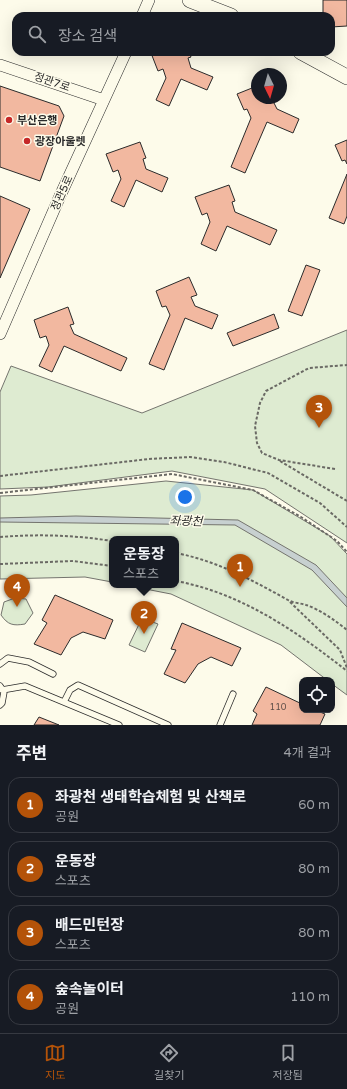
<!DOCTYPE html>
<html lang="ko">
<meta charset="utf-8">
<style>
:root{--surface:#171b24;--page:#242831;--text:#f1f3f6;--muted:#9ea1a6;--line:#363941;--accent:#b45309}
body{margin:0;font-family:"Varela Round","Noto Sans KR",sans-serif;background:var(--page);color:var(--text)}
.controls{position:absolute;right:12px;bottom:12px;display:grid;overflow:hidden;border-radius:8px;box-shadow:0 4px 16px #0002}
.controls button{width:36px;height:36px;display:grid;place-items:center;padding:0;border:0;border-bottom:1px solid var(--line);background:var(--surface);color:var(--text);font:20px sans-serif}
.compass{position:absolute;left:251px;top:68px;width:36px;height:36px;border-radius:50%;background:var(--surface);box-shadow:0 4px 16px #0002;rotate:175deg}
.you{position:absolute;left:185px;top:497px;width:14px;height:14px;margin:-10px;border:3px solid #fff;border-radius:50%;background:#1a73e8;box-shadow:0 0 0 6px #1a73e833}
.badge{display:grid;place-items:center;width:26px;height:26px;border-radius:50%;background:var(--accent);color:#fff;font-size:13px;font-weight:700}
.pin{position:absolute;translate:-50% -33px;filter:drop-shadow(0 1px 2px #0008)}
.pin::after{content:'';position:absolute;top:21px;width:14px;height:12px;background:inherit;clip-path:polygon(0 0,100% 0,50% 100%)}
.popup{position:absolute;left:109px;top:536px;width:70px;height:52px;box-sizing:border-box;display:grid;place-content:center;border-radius:8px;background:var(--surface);filter:drop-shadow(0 1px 3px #0005);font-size:13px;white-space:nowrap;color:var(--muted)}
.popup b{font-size:15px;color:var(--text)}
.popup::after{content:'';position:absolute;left:50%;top:100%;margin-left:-8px;border:8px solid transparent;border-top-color:var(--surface)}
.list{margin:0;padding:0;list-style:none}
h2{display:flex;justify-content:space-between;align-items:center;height:52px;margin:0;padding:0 16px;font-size:17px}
h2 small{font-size:13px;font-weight:400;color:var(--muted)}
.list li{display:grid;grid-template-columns:26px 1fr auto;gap:12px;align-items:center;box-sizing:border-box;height:56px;margin:0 8px 8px;padding:0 8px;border:1px solid var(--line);border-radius:12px}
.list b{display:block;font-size:15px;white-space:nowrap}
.list p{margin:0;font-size:13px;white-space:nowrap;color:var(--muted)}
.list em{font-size:13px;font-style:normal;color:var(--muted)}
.icon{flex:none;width:22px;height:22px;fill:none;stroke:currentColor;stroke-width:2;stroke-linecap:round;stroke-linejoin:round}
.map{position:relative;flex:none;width:347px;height:725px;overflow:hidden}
.search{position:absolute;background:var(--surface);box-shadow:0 4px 16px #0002;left:12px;right:12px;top:12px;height:44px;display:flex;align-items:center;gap:10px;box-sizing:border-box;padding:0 14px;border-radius:12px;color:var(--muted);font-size:15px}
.sheet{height:308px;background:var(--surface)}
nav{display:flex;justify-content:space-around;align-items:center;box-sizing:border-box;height:56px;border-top:1px solid var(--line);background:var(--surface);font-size:11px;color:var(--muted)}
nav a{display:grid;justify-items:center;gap:2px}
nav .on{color:var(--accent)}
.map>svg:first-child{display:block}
</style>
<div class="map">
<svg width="347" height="725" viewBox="0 0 347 725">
<rect width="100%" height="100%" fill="#fdfbea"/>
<path fill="#deebd1" stroke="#74746e" d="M347,330V543L265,489L172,471L48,487L0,489V392L11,366L142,413Z
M166,481L253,490L330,536L347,554V695L332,684V680H327L281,645L171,594L125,585H176V539H112V582L85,577L0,579V496L31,495Z
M15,598L26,599L33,613L25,624C13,626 8,625 1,615L4,602Z
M142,618L158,624L145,652L129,645Z"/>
<path fill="#c7d0d0" stroke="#74746e" d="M76,516L238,520L316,565L347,598V607L312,570L235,525L0,522V518Z"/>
<path fill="#f2b8a0" stroke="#2b2b2b" d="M323,0H347V26L331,27V16H323Z
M154,52H189L191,57L188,58L191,68L213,77L207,90L181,79L169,106L156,100L166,78L163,69L158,71L151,53Z
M0,86L59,106L64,116L40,181L0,167Z
M257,86V98H278L273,101L277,109L299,119L293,133L267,122L245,173L231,167L251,118L247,109L244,110L237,94Z
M347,140V164L345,160L342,161L335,145Z
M140,142L146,158L143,159L146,169L168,178L162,192L136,180L124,207L111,201L121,179L118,170L113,172L106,154Z
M347,174V216L344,224L329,218Z
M229,185L235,201L232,202L235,212L277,230L270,245L227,226L216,251L201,244L210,222L207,213L202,215L195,197Z
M0,196L30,209L0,278Z
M306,265L320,270L302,316L288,311Z
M189,277L197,295L191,297L195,306L218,315L212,329L185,318L164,370L149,364L170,315L166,306L162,307L156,291Z
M68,307L74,324L70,325L74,334L127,358L121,371L64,346L52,372L39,366L49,345L46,336L40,338L34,320Z
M274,314L279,328L233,346L227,333Z
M55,595L113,620L105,639L83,632L71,638L61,655L34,644L47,623L42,620Z
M182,623L241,648L232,666L211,657L198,664L185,683L164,674L176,650L171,649Z
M266,687L302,704V710H315L325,714L320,725H252L257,714L253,711Z
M39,717L59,725H34Z"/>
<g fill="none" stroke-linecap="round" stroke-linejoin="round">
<defs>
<path id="lane" d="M0,664L8,658L29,662L53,674
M0,686L4,692L2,703L0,705
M2,690L25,686L119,725
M64,702L70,690L78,685L168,725
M220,725L233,694"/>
<path id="street" d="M142,16L149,0
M0,65L104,100
M0,334L60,196L126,52"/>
<path id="secondary" d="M190,0L231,16
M301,52L347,77"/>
</defs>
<use href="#lane" stroke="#2b2b2b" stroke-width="7"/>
<use href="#street" stroke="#2b2b2b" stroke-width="12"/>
<use href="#secondary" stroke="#2b2b2b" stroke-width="16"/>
<path stroke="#6a6964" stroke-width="2" stroke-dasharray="3 2" stroke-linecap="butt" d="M280,461L347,501
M335,469L279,460L262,453L257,443L255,426L260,403L266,391L309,368L347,365
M0,476L149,459L190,457L224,462L268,473L320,503L347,527
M0,493L172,474L253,490L301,517L337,541L347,552
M0,537C38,534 74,535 112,541
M176,553C217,561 252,580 288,600C293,603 300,603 306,605C319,609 336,621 347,630
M0,564L73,561L112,566
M176,581C241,593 296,631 347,671
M290,602L340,650L347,668"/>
<use href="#lane" stroke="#fdfbea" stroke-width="5.5"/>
<use href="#street" stroke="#fdfbea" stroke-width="11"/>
<use href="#secondary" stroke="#fdfbea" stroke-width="15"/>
</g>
<g fill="#c62828" stroke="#fdfbea" stroke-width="1.5">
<circle cx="9" cy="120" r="4"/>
<circle cx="27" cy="141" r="4"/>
</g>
<g text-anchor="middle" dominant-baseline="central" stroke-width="3" stroke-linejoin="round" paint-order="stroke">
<g font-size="9" fill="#5d4e48">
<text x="278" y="707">110</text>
</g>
<g font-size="11" fill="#2b2b2b" stroke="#fdfbea">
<text transform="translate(52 82) rotate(19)">정관7로</text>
<text transform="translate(62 193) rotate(-66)">정관5로</text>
</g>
<g font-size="11" font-weight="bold" fill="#2b2b2b" stroke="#fdfbea" text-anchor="start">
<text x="17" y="120">부산은행</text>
<text x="35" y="141">광장아울렛</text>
</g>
<g font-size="12" font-style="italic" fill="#2b2b2b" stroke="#fdfbea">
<text transform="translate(186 521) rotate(2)">좌광천</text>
</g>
</g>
</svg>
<div class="controls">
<button><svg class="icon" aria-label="locate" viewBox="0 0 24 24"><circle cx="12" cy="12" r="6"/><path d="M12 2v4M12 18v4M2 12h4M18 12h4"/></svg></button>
</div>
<svg class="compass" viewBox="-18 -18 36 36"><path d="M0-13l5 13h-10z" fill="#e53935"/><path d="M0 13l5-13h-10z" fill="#9ea1a6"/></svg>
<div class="you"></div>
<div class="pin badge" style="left:240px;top:587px">1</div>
<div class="pin badge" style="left:144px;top:634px">2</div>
<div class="popup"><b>운동장</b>스포츠</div>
<div class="pin badge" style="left:319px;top:428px">3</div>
<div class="pin badge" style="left:17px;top:607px">4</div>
<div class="search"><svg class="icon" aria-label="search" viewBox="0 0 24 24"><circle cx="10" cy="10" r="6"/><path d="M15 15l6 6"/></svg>장소 검색</div>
</div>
<section class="sheet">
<h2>주변<small>4개 결과</small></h2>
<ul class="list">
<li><span class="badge">1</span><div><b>좌광천 생태학습체험 및 산책로</b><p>공원</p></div><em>60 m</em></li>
<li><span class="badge">2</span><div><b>운동장</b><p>스포츠</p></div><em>80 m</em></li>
<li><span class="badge">3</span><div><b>배드민턴장</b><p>스포츠</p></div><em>80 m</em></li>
<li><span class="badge">4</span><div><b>숲속놀이터</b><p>공원</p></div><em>110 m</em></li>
</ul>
</section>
<nav>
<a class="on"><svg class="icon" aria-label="map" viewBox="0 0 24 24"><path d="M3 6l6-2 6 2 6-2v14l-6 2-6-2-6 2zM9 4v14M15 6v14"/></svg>지도</a>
<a><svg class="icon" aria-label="directions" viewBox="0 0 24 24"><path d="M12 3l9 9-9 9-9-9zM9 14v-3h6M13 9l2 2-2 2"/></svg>길찾기</a>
<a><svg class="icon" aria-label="saved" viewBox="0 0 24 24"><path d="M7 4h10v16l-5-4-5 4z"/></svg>저장됨</a>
</nav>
